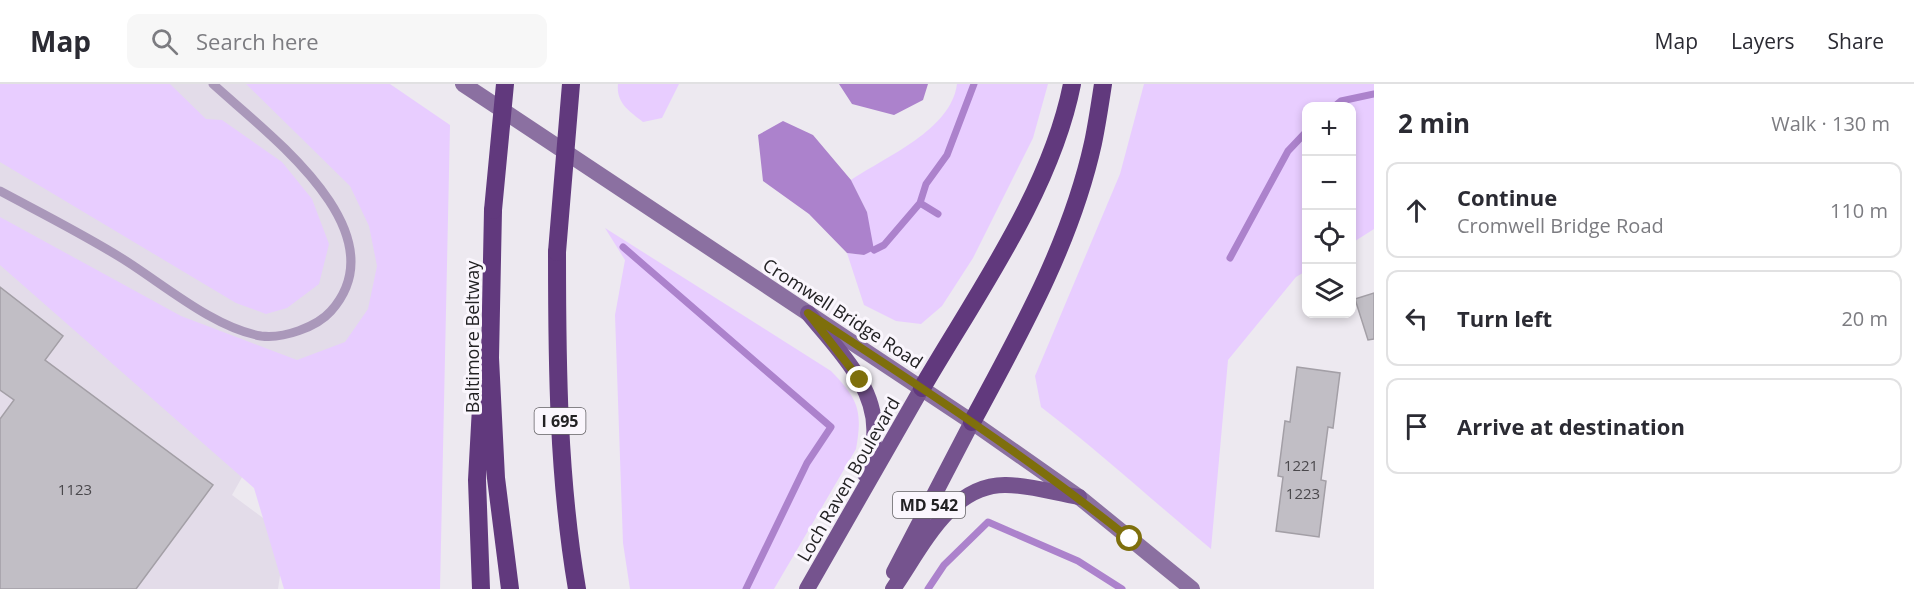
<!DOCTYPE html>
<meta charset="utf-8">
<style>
:root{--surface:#fff;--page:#f7f7f7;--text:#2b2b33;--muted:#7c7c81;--line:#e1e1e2}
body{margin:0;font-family:"Open Sans",sans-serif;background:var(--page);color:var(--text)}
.controls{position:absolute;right:18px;top:18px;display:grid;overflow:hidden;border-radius:12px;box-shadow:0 3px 9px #0003}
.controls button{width:54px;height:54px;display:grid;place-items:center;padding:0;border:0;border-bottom:2px solid var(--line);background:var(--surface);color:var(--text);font:30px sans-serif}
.stop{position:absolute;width:18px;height:18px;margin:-14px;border:4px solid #7e6f0c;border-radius:50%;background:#fff}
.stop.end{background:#7e6f0c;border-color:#fff;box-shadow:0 2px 6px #0008}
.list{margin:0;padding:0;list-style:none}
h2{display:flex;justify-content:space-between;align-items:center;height:78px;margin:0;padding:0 24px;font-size:26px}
h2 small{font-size:20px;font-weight:400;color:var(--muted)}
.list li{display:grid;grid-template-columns:39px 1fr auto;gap:18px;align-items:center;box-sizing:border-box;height:96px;margin:0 12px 12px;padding:0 12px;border:2px solid var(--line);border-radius:12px}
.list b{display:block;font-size:22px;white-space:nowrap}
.list p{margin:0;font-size:20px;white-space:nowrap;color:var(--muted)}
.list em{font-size:20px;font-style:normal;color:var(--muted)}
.icon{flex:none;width:33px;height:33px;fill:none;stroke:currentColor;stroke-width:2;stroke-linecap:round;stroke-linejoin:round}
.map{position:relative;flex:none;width:1374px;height:505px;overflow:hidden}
header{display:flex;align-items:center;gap:36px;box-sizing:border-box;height:84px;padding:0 30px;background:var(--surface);border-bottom:2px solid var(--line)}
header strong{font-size:28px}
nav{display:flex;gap:33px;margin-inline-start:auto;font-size:21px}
.search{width:420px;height:54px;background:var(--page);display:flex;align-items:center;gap:15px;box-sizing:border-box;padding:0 21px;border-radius:12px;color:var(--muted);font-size:22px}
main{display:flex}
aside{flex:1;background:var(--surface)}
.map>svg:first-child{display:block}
</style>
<header>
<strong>Map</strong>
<div class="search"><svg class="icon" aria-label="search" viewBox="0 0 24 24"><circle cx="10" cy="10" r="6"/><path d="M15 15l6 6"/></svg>Search here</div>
<nav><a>Map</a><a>Layers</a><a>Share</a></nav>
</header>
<main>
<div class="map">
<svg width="1374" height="505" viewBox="0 0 1374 505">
<rect width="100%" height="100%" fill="#ede9f0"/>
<path fill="#e3dce9" d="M0,0H381V296L264,354L232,411L286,451L278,505H0Z"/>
<path fill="#e8cdff" d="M0,0H170L206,35L222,36L282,78L312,115L329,160L319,200L287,224L266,230L236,219L0,78Z
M246,0H390L450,41L440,505H284L254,404L0,181V133L181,232L297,276L345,258L368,225L377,182L369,142L350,102Z
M618,0H679L662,34L643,38C629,27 616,19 618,0Z
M957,0H1048L1033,54L973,174L942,222L921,240L896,237L864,221L847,169L864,171L867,128L851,96C887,72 951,46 957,0Z
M1144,0H1374V145L1352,159V22H1306V187L1296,193L1228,276L1211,465C1154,418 1100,368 1041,323L1035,292L1120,90Z
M605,144L831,287C858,315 863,326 856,365L774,505H630L623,459L615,231L625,176Z"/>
<path fill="#ac82cc" d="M839,0H928L923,16L894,31L852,20Z
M783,37L813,51L851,96L867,128L874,166L864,171L847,169L809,130L763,97L758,51Z"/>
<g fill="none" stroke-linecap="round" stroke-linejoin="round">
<path stroke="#ac82cc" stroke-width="7" d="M1335,22L1341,17L1374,10
M920,119L938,130
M623,163L831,343L807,379L746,505
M874,166L884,161L920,119L926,100L947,71L974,0
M1230,174L1288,67L1306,48
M928,505L944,481L988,438L1078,477L1122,505"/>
</g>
<path fill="#c1bec5" stroke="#a39fa6" stroke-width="1.5" d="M0,203L63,252L45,276L213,401L136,505H0V335L14,316L0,306Z
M1374,209V255L1368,256L1355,215Z
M1297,283L1340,289L1333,344L1328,343L1321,396L1326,397L1319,453L1276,447L1283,393L1278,392L1285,337L1290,338Z"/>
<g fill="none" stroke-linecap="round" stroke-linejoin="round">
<path stroke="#aa98ba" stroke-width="9" d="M0,107C41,129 83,150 123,175C163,200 214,244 261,252C283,255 317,243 331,227C402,147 265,48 213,0"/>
<path stroke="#8b70a1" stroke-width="16" d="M463,0L972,338L1079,413L1192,505"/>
<path stroke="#75538e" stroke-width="16" d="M808,229C837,265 879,304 874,354C873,366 868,379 865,390
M894,488L972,338
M807,505L922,304
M893,505C921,465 950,400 1006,401C1030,401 1055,409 1079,413"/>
<path stroke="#61397d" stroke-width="18" d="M493,126L490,274L496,394L510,505
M557,168C557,281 558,394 577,505
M922,304C976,211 1051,107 1072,0
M972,338C1020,249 1071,159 1093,59C1097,40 1100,20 1103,0
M481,505L477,396L482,305"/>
<path stroke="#61397d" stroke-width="18" d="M493,126L505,0
M557,168L571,0"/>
</g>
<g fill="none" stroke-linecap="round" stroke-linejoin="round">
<path stroke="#7e6f0c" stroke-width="8" d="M860,296L808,229C918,301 1028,373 1130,455"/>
</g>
<g text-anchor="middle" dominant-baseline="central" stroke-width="6" stroke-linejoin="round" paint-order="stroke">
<g font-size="15" fill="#4a484c">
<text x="1301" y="381">1221</text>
<text x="75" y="405">1123</text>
<text x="1303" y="409">1223</text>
</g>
<g fill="#faf6fd" stroke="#636164" stroke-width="1.5">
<rect x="534.5" y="324" width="51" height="26" rx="4.5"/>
<rect x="893" y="408" width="72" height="26" rx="4.5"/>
</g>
<g font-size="16" font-weight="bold" fill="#222123">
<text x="560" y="337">I 695</text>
<text x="929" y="421">MD 542</text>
</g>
<g font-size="18" fill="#222123" stroke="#faf6fd">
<text transform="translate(843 229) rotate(33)">Cromwell Bridge Road</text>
<text transform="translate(472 253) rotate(-90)">Baltimore Beltway</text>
<text transform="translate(848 395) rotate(-60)">Loch Raven Boulevard</text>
</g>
</g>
</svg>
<div class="controls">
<button>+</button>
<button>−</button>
<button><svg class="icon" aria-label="locate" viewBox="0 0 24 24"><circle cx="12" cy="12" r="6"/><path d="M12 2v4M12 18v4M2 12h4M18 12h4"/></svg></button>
<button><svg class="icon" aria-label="layers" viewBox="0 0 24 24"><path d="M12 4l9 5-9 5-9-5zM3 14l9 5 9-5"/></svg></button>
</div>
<div class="stop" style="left:1130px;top:455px"></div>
<div class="stop end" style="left:860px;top:296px"></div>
</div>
<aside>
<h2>2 min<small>Walk · 130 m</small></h2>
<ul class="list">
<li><svg class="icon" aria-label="ahead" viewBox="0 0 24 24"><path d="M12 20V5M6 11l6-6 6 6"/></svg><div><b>Continue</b><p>Cromwell Bridge Road</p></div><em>110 m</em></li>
<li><svg class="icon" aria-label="left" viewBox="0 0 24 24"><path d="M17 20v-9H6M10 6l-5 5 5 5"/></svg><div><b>Turn left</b></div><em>20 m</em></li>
<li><svg class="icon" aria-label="arrive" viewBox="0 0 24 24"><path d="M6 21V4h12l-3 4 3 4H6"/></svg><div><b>Arrive at destination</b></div></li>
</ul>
</aside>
</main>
